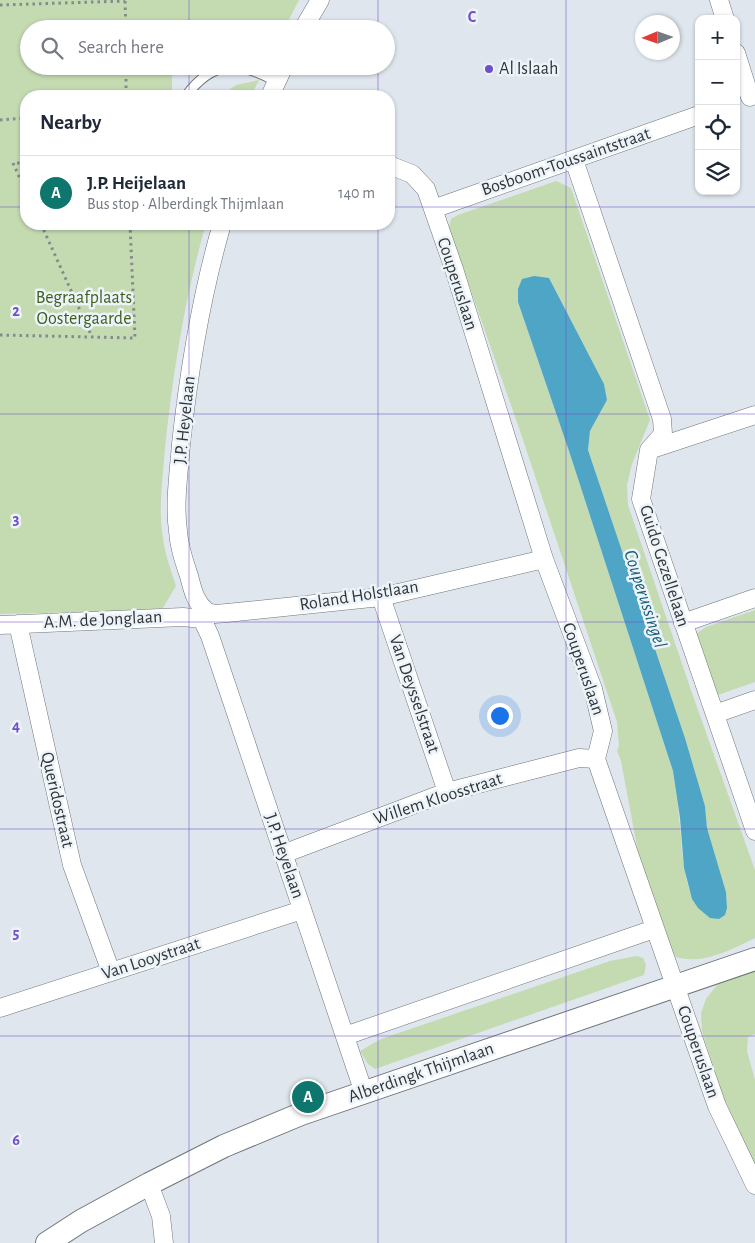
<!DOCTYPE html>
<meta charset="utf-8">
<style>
:root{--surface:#fff;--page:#f6f6f7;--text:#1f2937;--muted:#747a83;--line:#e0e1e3;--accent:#0f766e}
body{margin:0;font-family:"Alegreya Sans",sans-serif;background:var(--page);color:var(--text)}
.controls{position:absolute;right:15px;top:15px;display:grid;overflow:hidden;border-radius:10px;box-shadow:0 1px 4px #0004}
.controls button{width:45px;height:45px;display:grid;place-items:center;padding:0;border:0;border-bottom:1px solid var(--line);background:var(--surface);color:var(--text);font:25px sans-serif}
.compass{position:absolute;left:635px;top:15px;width:45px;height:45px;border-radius:50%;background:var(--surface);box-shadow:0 1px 4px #0004;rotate:268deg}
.you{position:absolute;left:499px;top:715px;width:18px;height:18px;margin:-12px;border:4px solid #fff;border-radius:50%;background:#1a73e8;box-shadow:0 0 0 8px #1a73e833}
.badge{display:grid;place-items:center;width:32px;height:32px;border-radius:50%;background:var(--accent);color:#fff;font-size:16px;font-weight:700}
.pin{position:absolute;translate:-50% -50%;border:2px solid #fff;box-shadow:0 1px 5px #0006}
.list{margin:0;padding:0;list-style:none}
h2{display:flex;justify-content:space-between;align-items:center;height:65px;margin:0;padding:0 20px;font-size:21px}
h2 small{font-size:16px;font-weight:400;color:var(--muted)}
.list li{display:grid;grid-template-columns:32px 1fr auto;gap:15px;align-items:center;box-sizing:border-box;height:75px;padding:0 20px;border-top:1px solid var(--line)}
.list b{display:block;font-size:19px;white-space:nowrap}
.list p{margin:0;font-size:16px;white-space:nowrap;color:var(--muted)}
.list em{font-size:16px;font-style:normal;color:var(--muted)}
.icon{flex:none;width:28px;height:28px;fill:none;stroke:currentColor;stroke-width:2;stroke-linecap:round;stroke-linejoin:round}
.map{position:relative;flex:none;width:755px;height:1243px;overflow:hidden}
.search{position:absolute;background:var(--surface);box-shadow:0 1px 4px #0004;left:20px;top:20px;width:375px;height:55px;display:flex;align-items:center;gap:12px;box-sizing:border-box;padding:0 18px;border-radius:28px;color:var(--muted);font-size:19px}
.panel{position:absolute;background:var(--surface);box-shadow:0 1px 4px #0004;left:20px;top:90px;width:375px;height:140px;border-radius:20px}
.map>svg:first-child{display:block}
</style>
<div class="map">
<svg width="755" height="1243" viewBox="0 0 755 1243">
<rect width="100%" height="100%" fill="#dfe6ed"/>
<path fill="#c4dbb2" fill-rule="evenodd" d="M0,0H299L284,29H29V66H181L175,74H172V96H26V224H206C185,296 173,372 165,448C163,477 158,509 163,538C165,555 171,570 176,586L163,608L129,611L0,614Z
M259,80L251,96H220L236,85Z
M556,181L571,188L650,420L632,464L627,485L628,505L692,693L755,870V938C730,950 704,965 676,957L666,941L641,868L621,761L617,751L619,746L617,722L520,431L449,228L451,219L458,215ZM549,278L604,384L607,400L590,431L588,450L685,738L705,806L707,828L726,892L727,908H698C681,881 683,848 679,817C678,802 675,786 673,771L569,451L518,302Z
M755,610V682L718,695L696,634L706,627Z
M636,956L643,958L646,965L644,975L375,1069L368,1064L360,1051L381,1039L610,961Z
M755,968V1034L748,1037L747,1051L755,1080V1170L727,1107L702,1032L701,1013L706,999L721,980Z"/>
<path fill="#4ea5c6" d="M534,276L549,278L604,384L607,400L590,431L588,450L685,738L705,806L707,828L726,892L727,908L725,915L719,919L710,918L698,908L692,899L684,868L680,818L673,771L569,451L518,302V289L522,279Z"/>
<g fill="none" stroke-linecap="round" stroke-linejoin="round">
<defs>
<path id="service" d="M186,96C213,59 240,61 277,82"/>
<path id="minor" d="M719,0L725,19
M303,29L320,0
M736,53L750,97
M270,96L284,66
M574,160L662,419L663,434L649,450L641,499L755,831
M389,165L412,174L426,189L454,269L544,559L593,689L603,731L596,759L717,1106L755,1185
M433,209L699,115
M649,450L755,415
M381,597L447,792
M207,612C195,602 193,591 189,576C184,561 179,547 178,531C174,503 179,472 181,444C189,370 201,296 222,224
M202,619L210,636L364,1093
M683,623L755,598
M18,624L72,865L111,972
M0,625L183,617L202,619L207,612L215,614L227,613L381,597L544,559
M715,714L755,700
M283,854L447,792L579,758L596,759
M0,1008L302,910
M345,1036L654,929
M149,1184L161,1216L164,1243"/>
<path id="tertiary" d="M47,1243L81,1221L149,1184L224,1146L301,1114L755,959"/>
</defs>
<use href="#service" stroke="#6e757b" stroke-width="11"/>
<use href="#minor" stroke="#6e757b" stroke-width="19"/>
<use href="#tertiary" stroke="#6e757b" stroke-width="24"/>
<path stroke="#858a8f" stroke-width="3" stroke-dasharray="2.5 4" stroke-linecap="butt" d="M125,1L126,29
M0,5L125,1
M126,66V96
M0,120L26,118
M26,163H13L26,192
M41,224L92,337
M0,335L135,338L130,224"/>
<use href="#service" stroke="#fff" stroke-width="9"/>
<use href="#minor" stroke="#fff" stroke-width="18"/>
<use href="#tertiary" stroke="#fff" stroke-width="22"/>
</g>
<path fill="none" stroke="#6f50c9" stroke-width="1" stroke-opacity="0.55" d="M189,0V29M378,0V29M566,0V1243M189,66V96M378,66V96M0,207H26M389,207H755M189,224V1243M378,224V1243M0,414H755M0,622H755M0,829H755M0,1036H755"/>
<circle fill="#6f50c9" stroke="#ecf4fa" stroke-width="2" cx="489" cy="69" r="5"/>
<g text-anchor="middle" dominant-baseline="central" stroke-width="5" stroke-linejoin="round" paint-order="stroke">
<g font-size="18" fill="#323537" stroke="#ecf4fa" text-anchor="start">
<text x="499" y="69">Al Islaah</text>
</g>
<g font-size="18" fill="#323537" stroke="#ecf4fa">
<text transform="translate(566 162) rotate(-19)">Bosboom-Toussaintstraat</text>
<text transform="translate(457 284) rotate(72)">Couperuslaan</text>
<text transform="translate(185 420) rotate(-84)">J.P. Heyelaan</text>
<text transform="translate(664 566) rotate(72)">Guido Gezellelaan</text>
<text transform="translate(359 596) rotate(-9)">Roland Holstlaan</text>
<text transform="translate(103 620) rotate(-3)">A.M. de Jonglaan</text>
<text transform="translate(583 669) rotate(71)">Couperuslaan</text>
<text transform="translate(414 694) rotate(71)">Van Deysselstraat</text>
<text transform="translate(438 799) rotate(-18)">Willem Kloosstraat</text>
<text transform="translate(57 800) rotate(77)">Queridostraat</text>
<text transform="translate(284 856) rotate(71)">J.P. Heyelaan</text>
<text transform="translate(151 959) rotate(-18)">Van Looystraat</text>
<text transform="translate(698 1052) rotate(71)">Couperuslaan</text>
<text transform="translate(421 1073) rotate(-19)">Alberdingk Thijmlaan</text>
</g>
<g font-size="18" fill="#3f5f1c" stroke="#ecf4fa">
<text x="84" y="298">Begraafplaats<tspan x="84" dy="21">Oostergaarde</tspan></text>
</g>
<g font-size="19" font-style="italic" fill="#195e76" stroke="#ecf4fa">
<text transform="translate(645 599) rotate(72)">Couperussingel</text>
</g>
</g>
<g font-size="16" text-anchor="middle" font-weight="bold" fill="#6f50c9" stroke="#ecf4fa" stroke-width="5" stroke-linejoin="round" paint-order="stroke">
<text x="472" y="22">C</text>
<text x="16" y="316">2</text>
<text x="16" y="524">3</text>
<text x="16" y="731">4</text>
<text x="16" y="938">5</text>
<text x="16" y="1145">6</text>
</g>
</svg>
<div class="controls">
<button>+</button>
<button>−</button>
<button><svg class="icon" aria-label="locate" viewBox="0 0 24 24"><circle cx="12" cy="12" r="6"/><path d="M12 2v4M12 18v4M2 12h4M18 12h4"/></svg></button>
<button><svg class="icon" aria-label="layers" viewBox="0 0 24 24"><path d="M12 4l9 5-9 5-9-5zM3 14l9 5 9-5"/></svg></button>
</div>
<svg class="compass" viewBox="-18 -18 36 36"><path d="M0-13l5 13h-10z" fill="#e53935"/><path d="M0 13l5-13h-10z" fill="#747a83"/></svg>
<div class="you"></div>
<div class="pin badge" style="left:308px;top:1097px">A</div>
<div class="search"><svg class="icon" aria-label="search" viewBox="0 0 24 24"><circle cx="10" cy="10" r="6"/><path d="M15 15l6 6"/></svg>Search here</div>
<section class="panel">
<h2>Nearby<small></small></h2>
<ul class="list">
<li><span class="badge">A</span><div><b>J.P. Heijelaan</b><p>Bus stop · Alberdingk Thijmlaan</p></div><em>140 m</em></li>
</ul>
</section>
</div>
